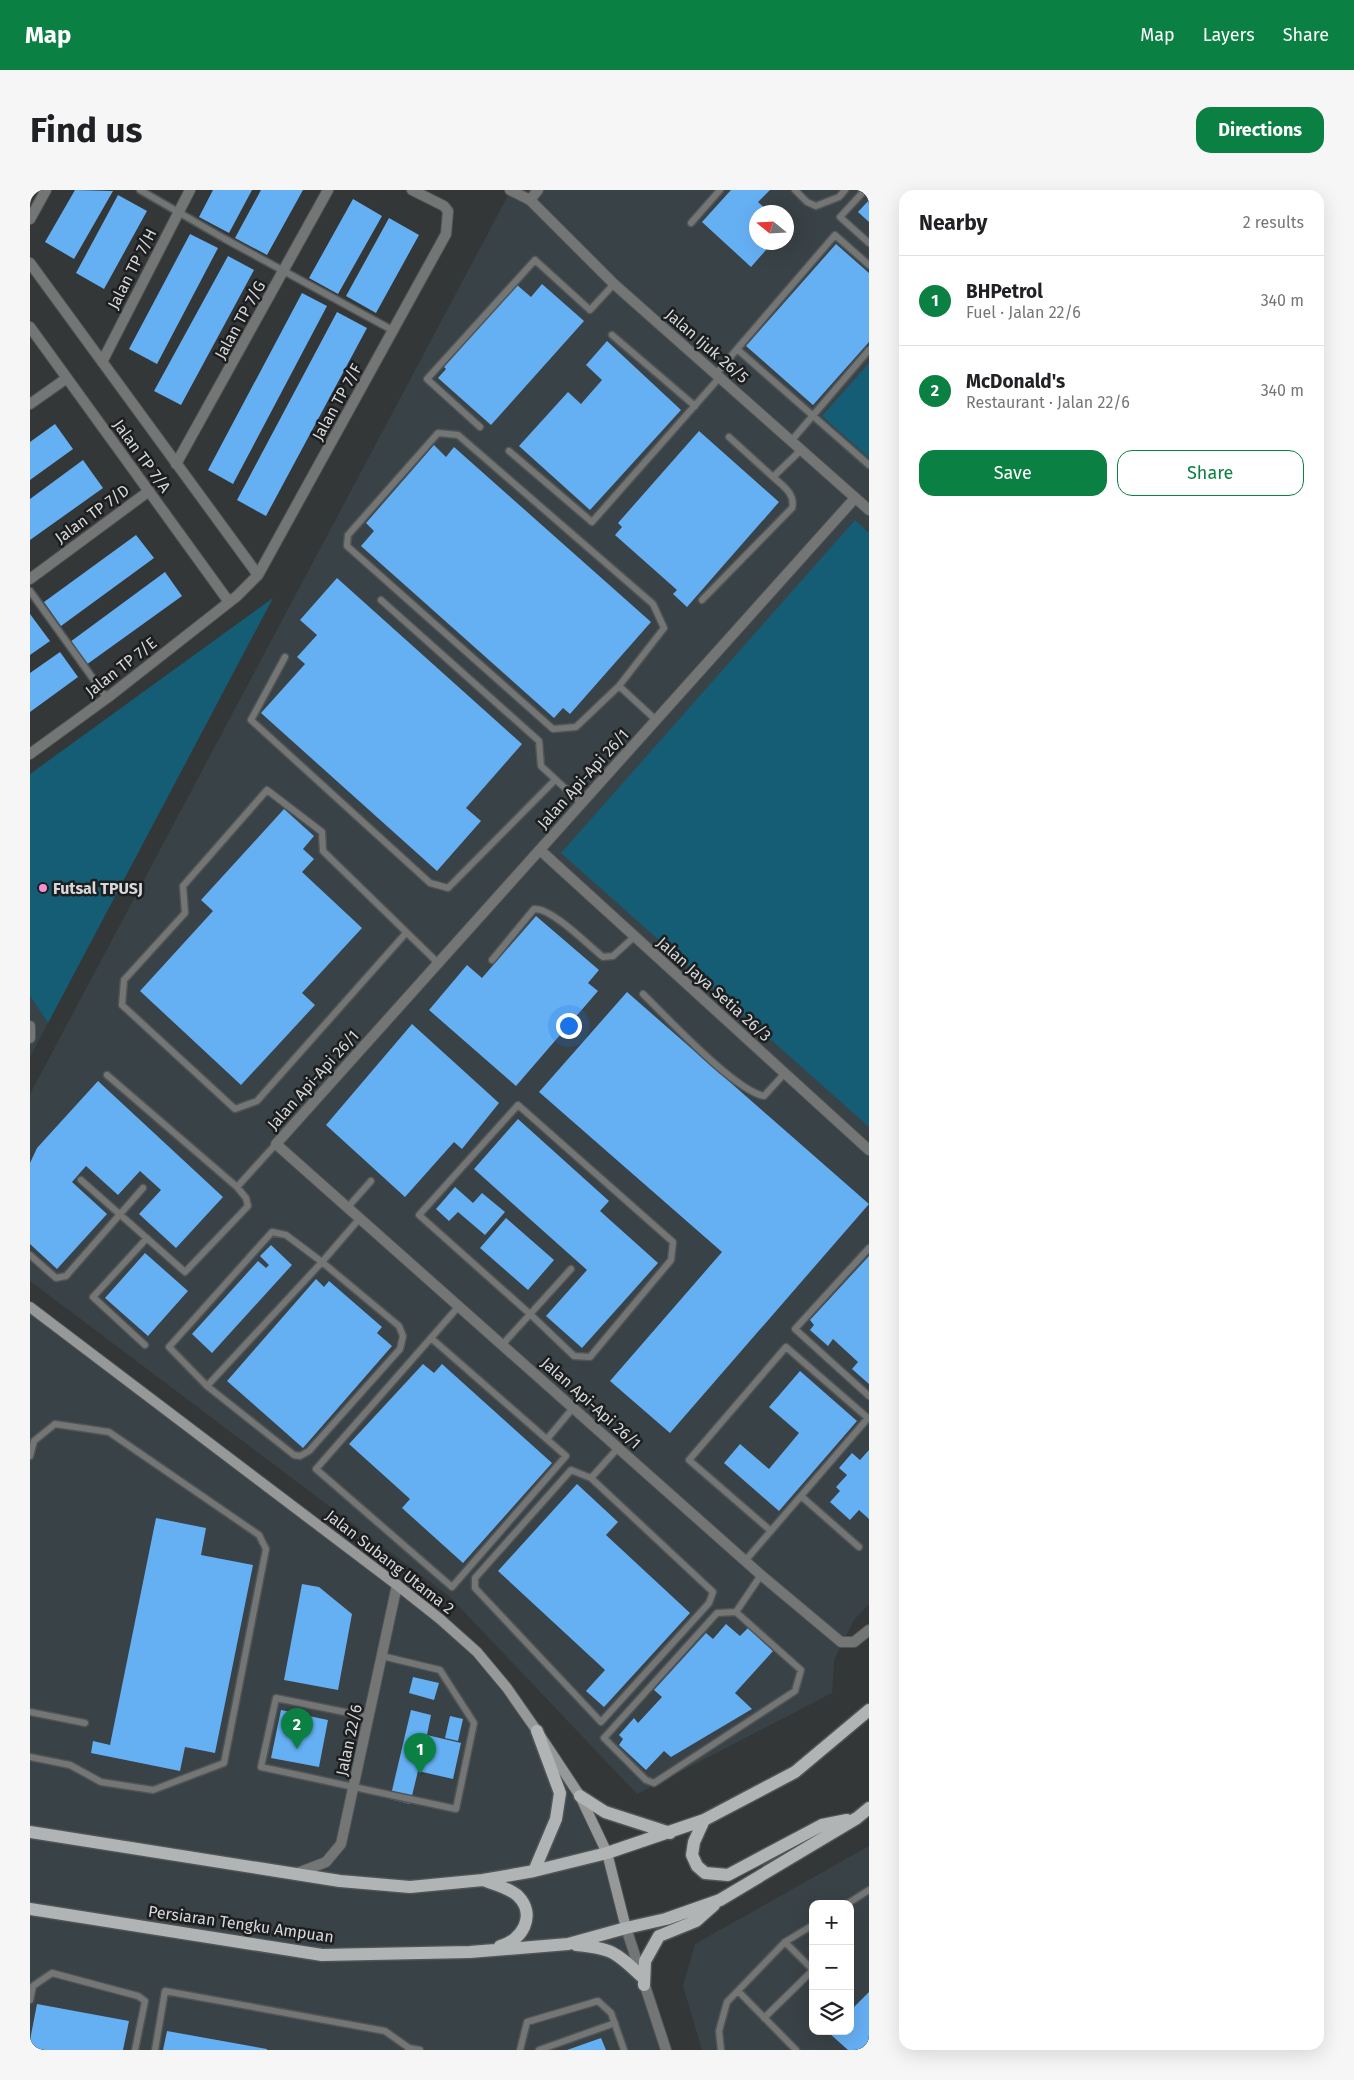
<!DOCTYPE html>
<meta charset="utf-8">
<style>
:root{--surface:#fff;--page:#f6f6f6;--text:#202124;--muted:#757577;--line:#e0e0e0;--accent:#0b8043}
body{margin:0;font-family:"Fira Sans",sans-serif;background:var(--page);color:var(--text)}
.controls{position:absolute;right:15px;bottom:15px;display:grid;overflow:hidden;border-radius:10px;box-shadow:0 5px 20px #0002}
.controls button{width:45px;height:45px;display:grid;place-items:center;padding:0;border:0;border-bottom:1px solid var(--line);background:var(--surface);color:var(--text);font:25px sans-serif}
.compass{position:absolute;left:719px;top:15px;width:45px;height:45px;border-radius:50%;background:var(--surface);box-shadow:0 5px 20px #0002;rotate:288deg}
.you{position:absolute;left:538px;top:835px;width:18px;height:18px;margin:-12px;border:4px solid #fff;border-radius:50%;background:#1a73e8;box-shadow:0 0 0 8px #1a73e833}
.badge{display:grid;place-items:center;width:32px;height:32px;border-radius:50%;background:var(--accent);color:#fff;font-size:16px;font-weight:700}
.pin{position:absolute;translate:-50% -41px;filter:drop-shadow(0 1px 2px #0008)}
.pin::after{content:'';position:absolute;top:26px;width:18px;height:15px;background:inherit;clip-path:polygon(0 0,100% 0,50% 100%)}
.list{margin:0;padding:0;list-style:none}
h2{display:flex;justify-content:space-between;align-items:center;height:65px;margin:0;padding:0 20px;font-size:21px}
h2 small{font-size:16px;font-weight:400;color:var(--muted)}
.list li{display:grid;grid-template-columns:32px 1fr auto;gap:15px;align-items:center;box-sizing:border-box;height:90px;padding:0 20px;border-top:1px solid var(--line)}
.list b{display:block;font-size:19px;white-space:nowrap}
.list p{margin:0;font-size:16px;white-space:nowrap;color:var(--muted)}
.list em{font-size:16px;font-style:normal;color:var(--muted)}
.actions{display:flex;gap:10px;padding:15px 20px}
.actions a{flex:1;padding:11px 0;border:1px solid var(--accent);border-radius:15px;text-align:center;font-size:18px;color:var(--accent)}
.actions .main{background:var(--accent);color:#fff}
.icon{flex:none;width:28px;height:28px;fill:none;stroke:currentColor;stroke-width:2;stroke-linecap:round;stroke-linejoin:round}
.map{position:relative;flex:none;width:839px;height:1860px;overflow:hidden;border-radius:15px}
header{display:flex;align-items:center;gap:30px;box-sizing:border-box;height:70px;padding:0 25px;background:var(--accent);color:#fff}
header strong{font-size:24px}
nav{display:flex;gap:28px;margin-inline-start:auto;font-size:18px}
.intro{display:flex;align-items:center;justify-content:space-between;box-sizing:border-box;height:120px;padding:0 30px}
h1{margin:0;font-size:35px}
.button{padding:12px 22px;border-radius:15px;background:var(--accent);color:#fff;font-size:18px;font-weight:700}
main{display:flex;gap:30px;padding:0 30px}
aside{flex:1;background:var(--surface);border-radius:15px;box-shadow:0 5px 20px #0002}
.map>svg:first-child{display:block}
</style>
<header>
<strong>Map</strong>
<nav><a>Map</a><a>Layers</a><a>Share</a></nav>
</header>
<div class="intro"><h1>Find us</h1><a class="button">Directions</a></div>
<main>
<div class="map">
<svg width="839" height="1860" viewBox="0 0 839 1860">
<rect width="100%" height="100%" fill="#343738"/>
<path fill="#394246" fill-rule="evenodd" d="M481,0H839V1414L824,1430L804,1470L802,1503L607,1604L420,1407L0,1091V904ZM726,22H756V52H726Z
M0,806L18,833L0,867Z
M0,1123L412,1426L475,1497L548,1607L572,1662L636,1860H0Z
M839,1656V1860H672L653,1796L665,1754ZM783,1714H820V1841H783Z"/>
<path fill="#155d74" d="M839,173V268L792,226Z
M825,330L839,343V937L531,663Z
M243,408L18,833L0,806V584Z"/>
<path fill="#65aff3" d="M45,0L83,1L44,69L15,52Z
M183,0H222L199,43L169,27Z
M231,0H273L237,65L205,48Z
M701,0H740L728,12L739,22H726V52H743L721,77L672,32Z
M88,5L117,21L74,99L46,83Z
M323,9L352,26L308,104L279,88Z
M839,10V32L828,22Z
M359,28L389,45L346,123L316,106Z
M160,44L188,58L127,174L99,159Z
M806,54L839,83V152L783,215L716,156Z
M198,66L224,80L151,215L124,201Z
M512,94L554,131L461,235L408,188L416,179L414,177L487,95L501,107Z
M272,103L297,116L203,294L178,280Z
M307,122L337,138L236,326L207,310Z
M577,151L651,220L560,320L489,256L538,202L551,214L572,190L556,175Z
M25,234L43,259L0,290V252Z
M669,241L749,312L657,417L643,404L647,400L585,345L592,337L588,333Z
M404,255L416,267L424,257L621,432L540,524L533,518L524,528L331,356L344,341L336,333Z
M53,270L73,298L0,350V309Z
M106,345L124,368L31,436L14,412Z
M135,382L152,406L56,475L40,452Z
M307,388L492,554L436,618L451,631L407,681L231,523L275,474L267,467L287,445L270,430Z
M0,424L20,451L0,465Z
M30,462L48,487L0,522V483Z
M254,619L284,646L273,659L284,669L272,682L332,738L272,803L285,815L211,895L110,801L183,721L171,710Z
M506,726L569,780L558,793L568,801L486,896L399,820L437,775L452,788Z
M597,802L839,1014L640,1243L580,1191L692,1062L509,902Z
M382,834L469,913L432,959L424,952L375,1007L296,935Z
M68,891L193,1007L146,1058L109,1024L131,1000L110,981L88,1005L56,976L42,992L77,1024L27,1079L0,1054V973L7,958Z
M488,929L579,1011L570,1021L628,1073L552,1158L516,1126L557,1080L444,979Z
M425,997L443,1013L452,1003L475,1022L455,1045L428,1022L419,1031L406,1019Z
M476,1028L524,1070L498,1100L450,1058Z
M241,1055L262,1075L182,1163L162,1144L228,1071L236,1078L239,1075L230,1066Z
M115,1063L158,1101L118,1146L75,1108Z
M839,1066V1194L822,1179L828,1172L803,1149L798,1156L780,1140L784,1135L780,1130Z
M286,1089L294,1097L299,1091L352,1137L347,1143L362,1156L273,1258L197,1191Z
M393,1174L404,1183L412,1174L522,1273L433,1373L372,1318L380,1309L319,1254Z
M770,1181L827,1231L749,1321L694,1273L710,1254L739,1279L769,1243L739,1217Z
M839,1260V1329L829,1320L820,1330L800,1312L810,1301L806,1297L817,1285L809,1278L822,1263L830,1270Z
M547,1294L588,1332L576,1345L660,1423L574,1517L556,1501L575,1480L468,1381Z
M126,1328L176,1338L171,1365L223,1375L185,1563L155,1557L150,1581L61,1563L63,1551L80,1555Z
M272,1394L289,1397L322,1424L308,1500L254,1490Z
M696,1434L710,1446L718,1438L743,1461L705,1503L722,1519L641,1567L634,1561L616,1580L589,1555L593,1549L589,1545L604,1528L608,1533L632,1507L624,1500L676,1443L683,1449Z
M383,1487L409,1493L404,1510L379,1503Z
M251,1520L298,1530L289,1577L241,1568Z
M381,1520L401,1525L397,1545L431,1553L423,1589L388,1581L380,1614L360,1609Z
M420,1526L433,1529L428,1551L415,1548Z
M839,1802V1860H818L799,1843L801,1841H820V1821Z
M7,1814L99,1831L93,1860H0V1850Z
M137,1841L237,1859V1860H133Z
M571,1848L576,1860H537Z"/>
<g fill="none" stroke-linecap="round" stroke-linejoin="round">
<defs>
<path id="service" d="M110,0L195,49L364,141
M765,0L777,12L786,16L809,7L815,0
M835,0L810,27L839,53
M661,33L690,0
M839,75L805,45L707,159L839,275
M582,145L665,216
M686,184L707,159
M450,237L397,189L505,70L560,120L584,94
M699,247L743,287L772,259
M762,250L839,160
M479,261L562,332L690,187
M0,401L77,508
M351,410L509,551L511,576L551,613
M672,410L762,318C766,304 752,295 743,287
M255,467L221,530L400,693L418,698L525,590
M589,496L634,438L623,414L428,245L408,243L318,345L317,356L523,539L546,537L589,496L626,530
M376,743L227,911L205,919L92,815L94,790L155,723L153,696L237,600L292,642L293,661L408,773
M462,770L504,719C521,717 559,756 573,767L583,766L604,747
M613,804C638,828 704,900 734,906L755,883
M77,885L207,997L246,954
M488,915L643,1052L641,1070L560,1167L544,1166L500,1124L389,1025Z
M51,990L155,1082L218,1016L216,1008L207,997
M318,1017L341,991
M839,1058L765,1139L839,1206
M0,1065L26,1088L36,1086L113,998
M401,1148L536,1266L422,1397L286,1279L429,1116
M115,1155L63,1107L117,1048
M472,1155L541,1079
M177,1196L264,1265L270,1266L279,1261L370,1159L373,1146L369,1136L292,1072L256,1045L242,1042L139,1157L177,1196L292,1072L330,1028
M517,1249L543,1218
M0,1266L4,1251L25,1234L79,1242L229,1345L236,1359L194,1573L123,1600L71,1592L40,1575L0,1567
M541,1280L561,1288L683,1402L679,1413L571,1532L445,1398V1388Z
M561,1288L588,1258
M771,1306L829,1357
M715,1371L838,1228L756,1157L659,1270L741,1341
M706,1422L687,1423L574,1548L616,1590L624,1593L765,1501L771,1480L706,1422L731,1385
M0,1522L55,1533
M339,1527L246,1508L231,1577L426,1619L444,1533L410,1480L352,1466
M817,1714L839,1700
M708,1801L766,1860
M0,1810L3,1796L22,1783L108,1806L115,1811L105,1860
M734,1828L783,1780L755,1752
M379,1858L390,1860
M125,1860L135,1801L355,1841L379,1858L378,1860
M490,1860L497,1832L568,1811L581,1823L594,1860
M509,1860L585,1833
M691,1860L689,1841L697,1812L755,1752L783,1735"/>
<path id="minor" d="M500,10L508,0
M0,29L16,0
M0,73L228,385
M0,137L199,412
M72,172L160,0
M0,214L37,188
M146,274L298,0
M825,308L246,954L731,1385L811,1452H824L839,1440
M0,389L119,301
M0,564L77,508L207,406L228,385L416,44L418,21L414,16L382,0
M510,660L839,960
M0,836V848
M265,1684L296,1672L311,1654L367,1395
M596,1738L636,1860"/>
<path id="tertiary" d="M480,0L500,10L584,94L839,320"/>
<path id="secondary" d="M0,1117L367,1395L410,1429L447,1462L477,1498L507,1541L550,1606L577,1663L596,1738"/>
<path id="primary" d="M550,1606L575,1622L640,1643
M674,1630L664,1652L662,1665L667,1676L675,1683L698,1685L792,1635L817,1630
M0,1642L310,1691L380,1697L453,1690L504,1681L577,1663L674,1630L765,1582L839,1520
M504,1681L526,1629L530,1603L507,1541
M453,1690C463,1694 480,1698 488,1706C507,1725 492,1751 470,1756
M0,1719L292,1765L440,1762L538,1754L596,1738L636,1729L690,1710L827,1628L839,1618
M546,1755C581,1758 586,1762 611,1786
M614,1795L615,1771L629,1746L666,1731L684,1715"/>
</defs>
<use href="#service" stroke="#515455" stroke-width="9"/>
<use href="#minor" stroke="#515455" stroke-width="12"/>
<use href="#tertiary" stroke="#515455" stroke-width="12"/>
<use href="#secondary" stroke="#515455" stroke-width="12"/>
<use href="#primary" stroke="#515455" stroke-width="15"/>
<use href="#service" stroke="#747676" stroke-width="6"/>
<use href="#minor" stroke="#747676" stroke-width="10"/>
<use href="#tertiary" stroke="#747676" stroke-width="10"/>
<use href="#secondary" stroke="#979999" stroke-width="10"/>
<use href="#primary" stroke="#b1b4b4" stroke-width="12"/>
</g>
<circle fill="#f590d1" stroke="#1d1e1f" stroke-width="2" cx="13" cy="698" r="5"/>
<g text-anchor="middle" dominant-baseline="central" stroke-width="5" stroke-linejoin="round" paint-order="stroke">
<g font-size="16" fill="#d7d8d9" stroke="#1d1e1f">
<text transform="translate(102 79) rotate(-63)">Jalan TP 7/H</text>
<text transform="translate(210 130) rotate(-61)">Jalan TP 7/G</text>
<text transform="translate(677 156) rotate(41)">Jalan Ijuk 26/5</text>
<text transform="translate(307 212) rotate(-61)">Jalan TP 7/F</text>
<text transform="translate(112 266) rotate(54)">Jalan TP 7/A</text>
<text transform="translate(62 324) rotate(-36)">Jalan TP 7/D</text>
<text transform="translate(91 477) rotate(-38)">Jalan TP 7/E</text>
<text transform="translate(553 589) rotate(-48)">Jalan Api-Api 26/1</text>
<text transform="translate(684 799) rotate(42)">Jalan Jaya Setia 26/3</text>
<text transform="translate(283 890) rotate(-48)">Jalan Api-Api 26/1</text>
<text transform="translate(561 1213) rotate(42)">Jalan Api-Api 26/1</text>
<text transform="translate(360 1372) rotate(38)">Jalan Subang Utama 2</text>
<text transform="translate(319 1550) rotate(-78)">Jalan 22/6</text>
<text transform="translate(211 1734) rotate(8)">Persiaran Tengku Ampuan</text>
</g>
<g font-size="16" font-weight="bold" fill="#d7d8d9" stroke="#1d1e1f" text-anchor="start">
<text x="23" y="698">Futsal TPUSJ</text>
</g>
</g>
</svg>
<div class="controls">
<button>+</button>
<button>−</button>
<button><svg class="icon" aria-label="layers" viewBox="0 0 24 24"><path d="M12 4l9 5-9 5-9-5zM3 14l9 5 9-5"/></svg></button>
</div>
<svg class="compass" viewBox="-18 -18 36 36"><path d="M0-13l5 13h-10z" fill="#e53935"/><path d="M0 13l5-13h-10z" fill="#757577"/></svg>
<div class="you"></div>
<div class="pin badge" style="left:390px;top:1584px">1</div>
<div class="pin badge" style="left:267px;top:1559px">2</div>
</div>
<aside>
<h2>Nearby<small>2 results</small></h2>
<ul class="list">
<li><span class="badge">1</span><div><b>BHPetrol</b><p>Fuel · Jalan 22/6</p></div><em>340 m</em></li>
<li><span class="badge">2</span><div><b>McDonald's</b><p>Restaurant · Jalan 22/6</p></div><em>340 m</em></li>
</ul>
<div class="actions"><a class="main">Save</a><a>Share</a></div>
</aside>
</main>
